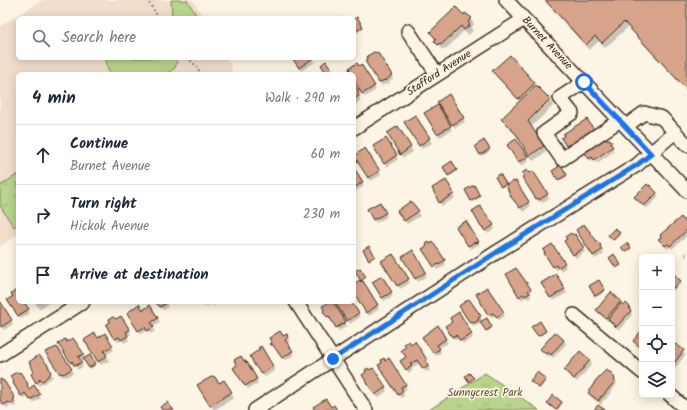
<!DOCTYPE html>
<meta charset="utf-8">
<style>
:root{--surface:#fff;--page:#f6f6f7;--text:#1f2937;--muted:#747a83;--line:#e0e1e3}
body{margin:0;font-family:Kalam,sans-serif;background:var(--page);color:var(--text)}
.controls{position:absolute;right:12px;bottom:12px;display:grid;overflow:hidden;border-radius:6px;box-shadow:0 2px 10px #0003}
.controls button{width:36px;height:36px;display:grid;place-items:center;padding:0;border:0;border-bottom:1px solid var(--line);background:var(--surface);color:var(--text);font:20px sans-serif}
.stop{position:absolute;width:12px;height:12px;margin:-9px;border:3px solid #1a73e8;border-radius:50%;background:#fff}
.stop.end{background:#1a73e8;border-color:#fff;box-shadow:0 1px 4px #0008}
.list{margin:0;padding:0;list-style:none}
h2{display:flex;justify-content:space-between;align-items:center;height:52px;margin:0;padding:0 16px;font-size:17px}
h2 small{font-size:13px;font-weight:400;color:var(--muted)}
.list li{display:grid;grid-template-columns:26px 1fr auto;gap:12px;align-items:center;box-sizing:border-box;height:60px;padding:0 16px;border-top:1px solid var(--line)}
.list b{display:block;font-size:15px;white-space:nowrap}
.list p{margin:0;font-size:13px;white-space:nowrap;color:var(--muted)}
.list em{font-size:13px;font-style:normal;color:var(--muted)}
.icon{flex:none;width:22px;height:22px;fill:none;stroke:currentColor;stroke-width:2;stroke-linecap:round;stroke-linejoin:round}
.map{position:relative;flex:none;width:687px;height:410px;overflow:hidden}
.search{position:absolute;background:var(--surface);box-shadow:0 2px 10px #0003;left:16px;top:16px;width:340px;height:44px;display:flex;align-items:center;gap:10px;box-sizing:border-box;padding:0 14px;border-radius:6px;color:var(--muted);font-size:15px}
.panel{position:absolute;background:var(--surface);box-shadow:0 2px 10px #0003;left:16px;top:72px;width:340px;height:232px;border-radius:6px}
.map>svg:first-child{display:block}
</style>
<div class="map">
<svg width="687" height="410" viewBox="0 0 687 410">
<defs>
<pattern id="park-tufts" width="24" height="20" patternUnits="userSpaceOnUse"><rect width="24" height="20" fill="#b9d48b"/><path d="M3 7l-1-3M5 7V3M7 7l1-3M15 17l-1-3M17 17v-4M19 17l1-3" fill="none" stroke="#a0b678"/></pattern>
</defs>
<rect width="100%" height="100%" fill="#fcf5e5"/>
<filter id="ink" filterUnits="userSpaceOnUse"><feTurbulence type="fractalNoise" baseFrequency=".025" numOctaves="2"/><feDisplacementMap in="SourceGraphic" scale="8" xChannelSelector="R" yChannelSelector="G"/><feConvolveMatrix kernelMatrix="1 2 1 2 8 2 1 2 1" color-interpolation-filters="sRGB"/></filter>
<g filter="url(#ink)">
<path fill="#f1ddca" d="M43,0H193L204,18H18V58H226L232,67L230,74H18V235L0,246V26Z"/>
<path fill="#b9d48b" stroke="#7a7f54" d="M171,0H187L198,18H164L172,17Z
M106,58H174L177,62L175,68L166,74H110L107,66Z"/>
<path fill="url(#park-tufts)" stroke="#7a7f54" d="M18,174V224L14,227L0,206V186Z
M485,373L539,410H429Z"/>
<path fill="#0003" d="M544,0H687V91L628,27L605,48L599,41L589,50Z
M356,19L363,29L355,34L354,20Z
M471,19L474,24L471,28L473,31L468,35L464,31L445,50L444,48L442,50L431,33Z
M377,54L393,79L389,81L390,83L388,84L387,83L382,86L367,61Z
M509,57L536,87L550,100L553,106L531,127L546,152L533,161L520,139L506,125L502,119L520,102L497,77L493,72Z
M293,58H313L315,62L301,71Z
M360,66L376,90L365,97L354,80V74H350L352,71Z
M354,87L360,96L359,97L361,100L354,106Z
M449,96L465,122L455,128L439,102Z
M438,106L452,130L440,137L426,114Z
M415,116L432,143L422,149L405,122Z
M398,127L413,152L403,158L388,134Z
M386,139L398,159L387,167L374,147Z
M516,140L529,161L521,166L508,145Z
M484,141L490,151L482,156L476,146Z
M610,141L613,146L591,161L587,155Z
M365,149L381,175L371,181L355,155Z
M612,149L614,151L597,163L595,161Z
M451,163L457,172L450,176L444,168Z
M561,167L567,177L559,181L554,171Z
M354,170L364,186L354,192Z
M533,172L549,198L542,203L541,201L539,202L523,178Z
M446,181L454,195L453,196L455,198L442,206L433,189Z
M473,186L480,198L473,202L466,190Z
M650,187L659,197L646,209L635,197Z
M515,201L528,202L530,206L523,212Z
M411,202L420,216L407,224L400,214Z
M379,203L387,217L376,223L368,210Z
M477,220L493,225L495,229L488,234L485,229L483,230Z
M466,222L480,246L478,245L471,249L457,228Z
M687,225V236L672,249L670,247L667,249L660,239Z
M615,229L620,235L614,241L610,236Z
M577,230L600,246L604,254L595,259Z
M575,235L585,252L576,258L565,241Z
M433,243L446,264L443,267L437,270L424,249Z
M412,251L427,276L418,282L403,257Z
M687,251V258L684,254Z
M545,254L564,264L566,267L561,271L559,268L556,270Z
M393,255L410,283L400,289L383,261Z
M516,269L532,293L530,295L531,297L528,299L526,297L522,300L507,275Z
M556,275L567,293L553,301L542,283Z
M672,276L681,283L674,290L672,289Z
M382,278L393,296L384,301L374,283Z
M598,281L605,292L597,297L590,286Z
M363,282L379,309L369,316L354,292V288Z
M18,294V302H23L30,313L21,319L9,300Z
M477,295L503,313L505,316L499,320L495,316L491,318Z
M620,301L622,305L630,307L632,315L619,330L609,320L608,321L599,314L597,310Z
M35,302H50L39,309Z
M156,302H167L166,304L168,307L163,310Z
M202,302H219L213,306L212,303L205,307Z
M336,302H350L360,317L350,324Z
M0,303L13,324L4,330L0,325Z
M334,304L347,326L339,331L332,319L330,320L324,307Z
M150,306L160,322L153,327L155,331L150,334L148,330L141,334L128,313L142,311Z
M460,306L480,316L483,321L486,319L492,328L488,332L482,323L476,326L475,325L473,326Z
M459,313L473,338L463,344L459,338L455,340L446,326L453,322Z
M120,317L131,334L127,337L129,340L124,343L122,340L118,342L116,340L107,325Z
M540,323L546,332L539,337L533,327Z
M437,326L448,343L439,348L441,353L436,356L423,337Z
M105,335L114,350L106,355L109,361L101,365L88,344Z
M286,336L290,341L287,344L294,355L285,361L270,339L283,338Z
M72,339L85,359L89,357L95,366L90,369L84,359L80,361L83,366L78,370L75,365L73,366L60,344L67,343Z
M564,340L566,344L553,358L550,355L548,357L541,349Z
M415,343L428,364L427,365L430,370L426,372L420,363L412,368L413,370L409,373L401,361L407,357Z
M261,348L275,370L265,377L258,370L251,356L261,350Z
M672,350L683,351L685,355L673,371Z
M48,356L71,369L73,373L66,377L65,376L63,377Z
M388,360L407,389L403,391L404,396L401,398L380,365Z
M590,360L592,364L577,382L567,374L565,370Z
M239,365L251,372L258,383L248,389L236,371Z
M373,369L387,391L378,398L364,375Z
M49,370L53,377L46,382V383H43L39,386L32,374Z
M615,379L617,382L616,385L605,400L604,399L601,405L591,397L589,393Z
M0,380L3,382L16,402L15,403L16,406L13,407L12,405L6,408L0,398Z
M545,380L546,381L540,389L532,382Z
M224,381L234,398L214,410L201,391Z
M14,384H27L30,389L34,387L41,398L33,403L27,396L24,399Z
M562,402V404L558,410L549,404Z"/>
<path fill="#d7a48b" stroke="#3b2a1e" d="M545,0H687V90L624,22L602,43L595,36L586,45Z
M456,7L464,15L465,13L472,18L468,22L470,25L464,30L461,26L441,45L440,43L438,45L434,41L436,39L430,32Z
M357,17L363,27L354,32V19Z
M374,52L378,53L392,75L385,81L384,80L379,83L365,61L368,59L367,56Z
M510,55L535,83L518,99L492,71Z
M292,58H313L299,68Z
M326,61L332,70L327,74L321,65Z
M357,63L359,66L361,64L375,86L362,94L354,81V74H349L348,72L350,71L349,68Z
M354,85L359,92L358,93L359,96L354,99V101Z
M536,85L550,99L528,121L544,146L529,156L516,134L501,119Z
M449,94L464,118L452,125L437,102Z
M438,105L451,126L437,134L424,113Z
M415,115L430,138L419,146L404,122Z
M587,119L595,131L571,146L570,144L566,146L561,138L564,136L563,134Z
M398,126L411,147L400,155L387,133Z
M605,136L608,140L610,139L612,142L610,143L613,147L594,160L592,157L589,159L584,151Z
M386,138L397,155L384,164L373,146Z
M516,139L528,157L518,162L507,145Z
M484,140L490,149L480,155L475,146Z
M365,148L380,171L368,178L354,156Z
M452,161L457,170L448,176L443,167Z
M561,165L567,175L558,180L552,171Z
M354,168L363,182L354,188Z
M527,170L529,173L533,171L548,194L539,200L538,198L536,199L522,177L524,176L522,173Z
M500,174L506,184L501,187L495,177Z
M446,180L453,191H452L454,194L439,203L432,188Z
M513,181L514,182L516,181L529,202L520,208L511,197L506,185Z
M647,184L649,186L650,185L657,193L644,206L634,197Z
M474,185L480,196L471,201L465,190Z
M411,201L419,211L404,221L397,211Z
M380,202L386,213L373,220L367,209Z
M480,206L494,225L485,231L482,226L481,227L472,211Z
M681,217L687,224V230L670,246L668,244L665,246L658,239L661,237L660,235Z
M466,221L479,242L476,243L475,242L468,246L456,227Z
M584,224L598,243L599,242L601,245L600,246L602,250L593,256L576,230Z
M615,228L620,233L613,240L608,235Z
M571,233L573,235L575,234L584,248L573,255L564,241L567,239L565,237Z
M429,242L430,244L433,242L445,260L439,265L438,264L434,267L422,249L427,246L426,244Z
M627,243L631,248L625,252L621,247Z
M552,244L565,263L558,268L556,265L553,267L544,253H545L543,250Z
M369,246L375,256L369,260L363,250Z
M413,250L426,272L415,279L402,257Z
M393,254L409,279L397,286L381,261Z
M614,254L621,265L616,268L609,258Z
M360,268L366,277L361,281L355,271Z
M516,268L531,289L528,291L530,293L525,296L523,294L519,297L506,274Z
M673,273L681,281L672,289V274Z
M556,274L565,289L550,298L541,283Z
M382,276L392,292L382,298L372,282Z
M360,280L361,282L363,281L378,305L366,313L354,293V284Z
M599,280L605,290L595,296L589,286Z
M487,287L504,312L497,317L493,313L488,315L476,294Z
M16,290L18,292V302H24L29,309L18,316L7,300L13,296L11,294Z
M611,292L621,301L606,318L596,310Z
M469,299L481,316L478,318L479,320L474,323L472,322L470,323L459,306Z
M0,301L12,320L1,327L0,325Z
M155,302H166L167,303L160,307Z
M330,302L332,304L334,303L346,322L336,328L329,316L327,317L323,311L324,310L322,306Z
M335,302H351L359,313L347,321Z
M621,303L624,305L626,303L630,307L629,309L631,311L616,327L608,319Z
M139,304L143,310L150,305L158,318L151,323L154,327L147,331L145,327L138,331L127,313Z
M459,312L472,334L460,341L456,335L452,337L445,326L452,322L450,318Z
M121,316L130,330L126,332L128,336L121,340L119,337L115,339L112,336L106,325L110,322L109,319L113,317L116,319Z
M487,318L492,327L486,331L480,322Z
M540,321L546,331L538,336L531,327Z
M438,325L446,339L437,345L440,349L433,353L422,337Z
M642,330V349L633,341Z
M280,331L283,336L287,334L288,337L285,340L293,351L282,358L273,345H271L270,344L272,343L269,338Z
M555,332L564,340L551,355L548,352L546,354L540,349Z
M95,333L98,338L105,333L113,346L104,351L107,356L98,362L84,340Z
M73,338L84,354L78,357L82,362L75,366L72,361L71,363L58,344L65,339L67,342Z
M409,341L411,344L415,341L427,360L426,361L429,366L423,369L417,360L410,364L412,366L406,370L400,361L406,357L401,350L406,347L404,344Z
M676,344L684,350L672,366V348Z
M261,346L273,366L262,374L255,366L250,356L260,349L258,348Z
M57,347L72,369L63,374L62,373L60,374L45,352Z
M580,351L590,360L574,379L564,370Z
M39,355L48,365L51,373L43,381L39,378L40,380L36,383L31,374L34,372L29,362Z
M90,355L95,364L89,368L83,359Z
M241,356L244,361L245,360L246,363L247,362L257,379L245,386L233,368L237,365L234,360Z
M384,358L385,361L389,358L406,385L401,387L403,392L398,395L378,365L382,363L381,360Z
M368,368L369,370L373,368L386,387L375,395L362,375L366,372L365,370Z
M606,370L613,374L612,375L615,378L614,380L615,381L602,397L601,396L599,401L588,393L596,380Z
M17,372L18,373L20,372L28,384L27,385L29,389L34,385L40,394L30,400L25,393L21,396L13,383L14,382L10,376Z
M537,372L546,379L539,388L530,381Z
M469,373L474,378L469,382L465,376Z
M213,376L214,377H215L219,383L224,380L232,392L210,406L197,385Z
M0,379L4,381L15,398L13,399L15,402L11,404L9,402L3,405L0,400Z
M553,395L562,402L556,410L547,403Z
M326,399L331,407L334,405L337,410H315L313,407Z
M168,402L171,407L174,410H162L160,407Z
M598,405L605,410H594Z"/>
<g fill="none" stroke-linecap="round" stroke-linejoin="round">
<defs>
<path id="minor" d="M506,0L687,191
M408,31L437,74
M584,82L560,98L572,113L544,133L562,159L620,120
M626,126L644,113L662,118L687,145
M354,128L524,19
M296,302L366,410
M574,315L642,372
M0,355L83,302
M670,395L687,410
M255,410L497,252L637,165L675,132"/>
</defs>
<use href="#minor" stroke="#3b2a1e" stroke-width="16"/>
<path stroke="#3b2a1e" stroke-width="2" stroke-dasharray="1 3" stroke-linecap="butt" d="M147,0L159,18
M188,58L198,68L200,74"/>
<use href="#minor" stroke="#fcf5e5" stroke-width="13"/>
</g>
</g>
<g fill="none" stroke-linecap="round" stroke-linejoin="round" filter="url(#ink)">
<path stroke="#1a73e8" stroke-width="5" d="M333,359L497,252L637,165L651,154L584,82"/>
</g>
<g text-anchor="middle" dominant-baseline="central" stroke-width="3.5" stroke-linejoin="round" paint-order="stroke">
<g font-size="11" fill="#3b2a1e" stroke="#fcf5e5">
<text transform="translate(547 43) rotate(47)">Burnet Avenue</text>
<text transform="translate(439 73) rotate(-33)">Stafford Avenue</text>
</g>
<g font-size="11" fill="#5a5439" stroke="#fcf5e5">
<text x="485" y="393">Sunnycrest Park</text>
</g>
</g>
</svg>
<div class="controls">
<button>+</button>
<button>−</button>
<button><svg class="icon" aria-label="locate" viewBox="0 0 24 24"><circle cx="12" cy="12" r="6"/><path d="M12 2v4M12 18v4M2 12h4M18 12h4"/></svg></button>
<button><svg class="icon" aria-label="layers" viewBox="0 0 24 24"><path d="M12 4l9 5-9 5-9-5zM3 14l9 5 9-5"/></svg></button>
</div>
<div class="stop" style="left:584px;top:82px"></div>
<div class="stop end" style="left:333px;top:359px"></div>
<div class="search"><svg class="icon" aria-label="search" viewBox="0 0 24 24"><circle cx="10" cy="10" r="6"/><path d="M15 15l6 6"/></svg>Search here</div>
<section class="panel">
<h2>4 min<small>Walk · 290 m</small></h2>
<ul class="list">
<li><svg class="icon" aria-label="ahead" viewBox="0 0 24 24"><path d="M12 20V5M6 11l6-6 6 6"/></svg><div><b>Continue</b><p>Burnet Avenue</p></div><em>60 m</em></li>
<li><svg class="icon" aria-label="right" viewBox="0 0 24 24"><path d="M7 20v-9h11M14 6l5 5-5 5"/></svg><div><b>Turn right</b><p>Hickok Avenue</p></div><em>230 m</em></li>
<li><svg class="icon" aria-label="arrive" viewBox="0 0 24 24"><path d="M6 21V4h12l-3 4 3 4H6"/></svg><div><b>Arrive at destination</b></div></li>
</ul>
</section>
</div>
